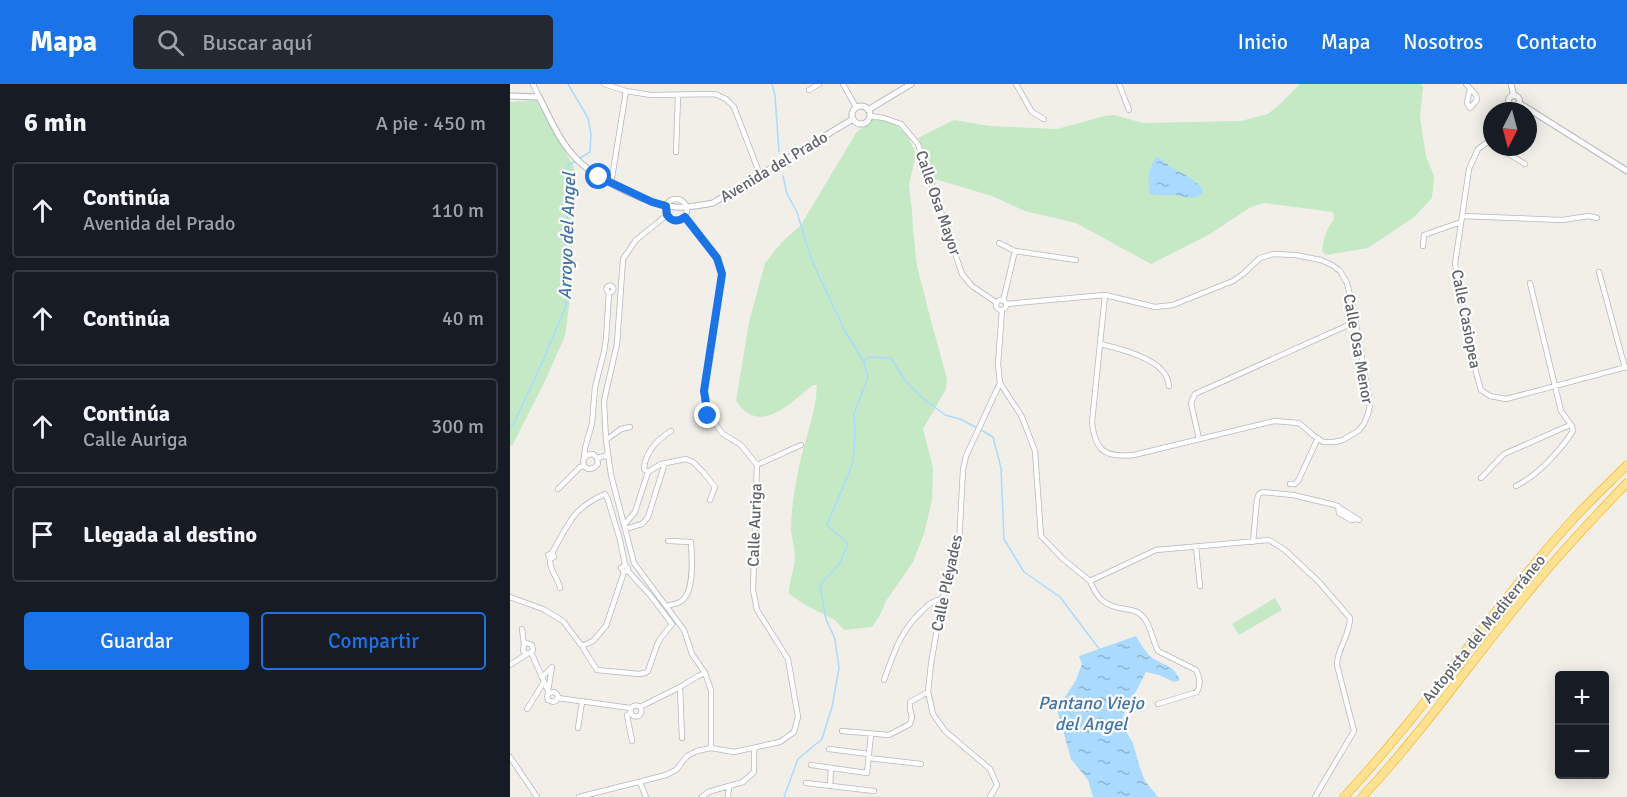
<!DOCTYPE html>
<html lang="es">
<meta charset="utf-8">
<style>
:root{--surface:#171b24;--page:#242831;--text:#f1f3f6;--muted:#9ea1a6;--line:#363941;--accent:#1a73e8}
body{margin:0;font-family:Signika,sans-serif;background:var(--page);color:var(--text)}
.controls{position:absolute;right:18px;bottom:18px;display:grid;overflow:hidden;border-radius:6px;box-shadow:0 3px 15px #0003}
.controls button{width:54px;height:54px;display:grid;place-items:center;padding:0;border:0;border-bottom:2px solid var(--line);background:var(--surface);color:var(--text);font:30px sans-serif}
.compass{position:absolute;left:973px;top:18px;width:54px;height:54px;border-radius:50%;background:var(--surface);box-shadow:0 3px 15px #0003;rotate:186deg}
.stop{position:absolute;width:18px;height:18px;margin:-14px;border:4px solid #1a73e8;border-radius:50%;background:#fff}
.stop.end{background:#1a73e8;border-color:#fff;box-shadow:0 2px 6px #0008}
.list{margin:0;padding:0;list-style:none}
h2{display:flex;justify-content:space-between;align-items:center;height:78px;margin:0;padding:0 24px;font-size:26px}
h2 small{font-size:20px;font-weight:400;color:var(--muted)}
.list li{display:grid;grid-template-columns:39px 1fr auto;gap:18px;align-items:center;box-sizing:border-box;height:96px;margin:0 12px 12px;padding:0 12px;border:2px solid var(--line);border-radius:6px}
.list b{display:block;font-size:22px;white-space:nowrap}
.list p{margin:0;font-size:20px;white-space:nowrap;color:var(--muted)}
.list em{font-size:20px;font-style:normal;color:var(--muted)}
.actions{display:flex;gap:12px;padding:18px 24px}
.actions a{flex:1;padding:14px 0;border:2px solid var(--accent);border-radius:6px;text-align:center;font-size:21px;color:var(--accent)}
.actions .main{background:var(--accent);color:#fff}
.icon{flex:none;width:33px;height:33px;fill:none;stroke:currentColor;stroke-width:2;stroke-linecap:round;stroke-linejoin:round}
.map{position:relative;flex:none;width:1117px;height:713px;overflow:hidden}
header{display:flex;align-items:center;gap:36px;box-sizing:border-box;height:84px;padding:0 30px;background:var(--accent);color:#fff}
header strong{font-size:28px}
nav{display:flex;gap:33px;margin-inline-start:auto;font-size:21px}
.search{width:420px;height:54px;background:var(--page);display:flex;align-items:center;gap:15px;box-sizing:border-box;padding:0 21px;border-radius:6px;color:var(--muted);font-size:22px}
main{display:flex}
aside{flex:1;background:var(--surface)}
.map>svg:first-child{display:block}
</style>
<header>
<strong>Mapa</strong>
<div class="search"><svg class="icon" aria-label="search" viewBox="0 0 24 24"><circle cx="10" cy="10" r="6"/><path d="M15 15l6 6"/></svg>Buscar aquí</div>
<nav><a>Inicio</a><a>Mapa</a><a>Nosotros</a><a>Contacto</a></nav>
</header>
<main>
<aside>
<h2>6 min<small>A pie · 450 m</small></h2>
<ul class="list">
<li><svg class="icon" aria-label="ahead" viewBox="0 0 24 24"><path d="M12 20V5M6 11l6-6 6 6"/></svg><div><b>Continúa</b><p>Avenida del Prado</p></div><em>110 m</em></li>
<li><svg class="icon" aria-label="ahead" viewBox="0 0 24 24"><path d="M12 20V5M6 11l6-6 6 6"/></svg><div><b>Continúa</b></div><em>40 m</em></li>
<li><svg class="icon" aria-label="ahead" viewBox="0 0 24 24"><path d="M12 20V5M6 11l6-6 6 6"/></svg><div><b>Continúa</b><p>Calle Auriga</p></div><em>300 m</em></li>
<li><svg class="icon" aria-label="arrive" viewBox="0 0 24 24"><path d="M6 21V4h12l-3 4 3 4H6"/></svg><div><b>Llegada al destino</b></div></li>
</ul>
<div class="actions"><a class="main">Guardar</a><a>Compartir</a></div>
</aside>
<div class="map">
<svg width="1117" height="713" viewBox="0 0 1117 713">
<defs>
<pattern id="water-ripples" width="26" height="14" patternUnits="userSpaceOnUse" patternTransform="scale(1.5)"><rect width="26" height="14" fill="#aadaff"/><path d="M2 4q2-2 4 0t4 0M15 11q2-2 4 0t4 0" fill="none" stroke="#8eb4d2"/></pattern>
</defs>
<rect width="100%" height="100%" fill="#f1efe8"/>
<path fill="#c5e8c5" d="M790,0H911L913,3L910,33L916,72L924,92L922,114L904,133L858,164L816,171L812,167C814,153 816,146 824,135L823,128L754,119L741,123L698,151L641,180L566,139L515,127L482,112L425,95L408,54L444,36L480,42L547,45L595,32L604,31L633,39L731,37L758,30L769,21Z
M26,16L64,83L61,207L55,252L34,299L2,362L0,361V18Z
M361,36H371L386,41L397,51L406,70L399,101L402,128L403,146L407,182L421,237L437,295L436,305L413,345L423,384L422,416L414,450L403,478L376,517L370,531L362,543L334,546L325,536L297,522L279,510C279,497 284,487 285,474C285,464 282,456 281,447C281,425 285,403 289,382C295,355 306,329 307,301H303C281,318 250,353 226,317L239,238L255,179L272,158L291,141L346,49Z
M765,514L772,526L729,551L722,540Z"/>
<path fill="url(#water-ripples)" d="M646,73C653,75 657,80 663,84C676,92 682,93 693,105L692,110C682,117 675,112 665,111C656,111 648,112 640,110C637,99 639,83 646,73Z
M626,552C631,560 636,570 644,575C657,583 662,580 670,596L664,598L649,591L636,588L610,638L623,659L629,681L635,697L648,713H583L578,696L561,675L547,625L566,596L572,580L569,572Z"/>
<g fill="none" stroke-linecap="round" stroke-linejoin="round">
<path stroke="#aadaff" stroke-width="1.5" d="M58,0L78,34L81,50L80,68L70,74
M262,0L265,11L269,68
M273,92L277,110L287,128L301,175L336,249L354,278L358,293L344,330L345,351L343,379L317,441L338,460L329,481L315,495L310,503L316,535L325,555L329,584L322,623L312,655L288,675L274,713
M355,277L358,273L381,274L394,295L410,312L435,331L450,335L467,344
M0,343L3,341L32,279L56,222L58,81L66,77
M471,346L483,353L491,384L494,455L514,488L550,513L590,566"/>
<defs>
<path id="minor" d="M23,0L29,13
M94,0L116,7L141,11L205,10L216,15L224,23L250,91
M333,0L346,23
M506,0L522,28L534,35
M609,0L619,26
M956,0L966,11L967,16L960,24L957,19L960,5
M299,6L309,0
M1002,27L1004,22
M360,32L374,34L391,40L408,60L452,190L462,202L487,219
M982,55L968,65L959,85L945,180L966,288L971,306L980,312L996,315L1117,283
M988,63L1015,80
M166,68L168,12
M101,100L116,7
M155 126a11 11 0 1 1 22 0a11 11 0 1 1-22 0Z
M952,132L1052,136L1079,132L1087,134
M175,133L207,173L212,190L194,307L199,332L213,350L231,361L247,381L243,506L247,526L278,575L288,633L284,648L270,658L224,668L201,664
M489,159L505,167L566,176
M913,162L914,151L951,138
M1089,188L1115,284
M96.5 205a3.5 3.5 0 1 1 7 0a3.5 3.5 0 1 1-7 0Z
M486 221a5 5 0 1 1 10 0a5 5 0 1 1-10 0Z
M493,217L505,167
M496,220L595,211L645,223L663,221L723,197L733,190L750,174L763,170L785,171L811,176L822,181L830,187L837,199L843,223L860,321L858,330L854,340L848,347L833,356L824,358H813L803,351L789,339L764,337L624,371C595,374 585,367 582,338L595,211
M492,226L488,280L490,299L512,333L525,367L531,452L553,475L580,497L646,466L759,456L775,466L809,498L840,534C840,552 827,564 827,581L844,647L805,713
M590,260C608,264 647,274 656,292C658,295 658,298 659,302
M689,355L681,319L685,310L845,238
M96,356L111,345L120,343
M74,373L75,364L82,340L85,303L94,268L96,255L99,209
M87,374L88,380L84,384L78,385L74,382L73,376L77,371L83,370L87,374L98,371
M247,381L291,361
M138,388L134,385C135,368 147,356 161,347
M971,394L994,370L1060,341
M780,400H785L788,397L808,354
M1006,402C1028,391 1049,368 1063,347L1062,342L1051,327L1020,199
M48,405L70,383L74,382
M828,422L829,429L841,436L847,435
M114,441L125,428L138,388L151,380L176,375L183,378L193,388L205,403L200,416
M115,445L132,440L138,433L155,379
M743,458L747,415L749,410L753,408L783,411L825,421L849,436
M686,463L690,502
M42,469L44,473L40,475L38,471L42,469C59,440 61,425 95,410L98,416L110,456L115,481L118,484L116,487L114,488L111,484L115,481
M40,475C39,487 48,493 50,504
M580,497C588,516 595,522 615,525C620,526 624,526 629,529C641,538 641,554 648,567L686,586C690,594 691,600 687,608L648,620
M0,513L33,525L53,537L71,561
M156,522C160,521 166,520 170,518C185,510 182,473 181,458L158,457
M12,545L14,560L13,567L17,570L21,568L23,566L22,561L17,559L14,560
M74,561L83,557L96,542L114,488
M73,564L87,586L129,590L135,589L138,587L147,561L150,555L162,540L140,511L117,486
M21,568L39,609L37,612L38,616L43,618L46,617C49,613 48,610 44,608L39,609
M0,581L17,570
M32,593L42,583L38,607
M374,596C384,569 390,547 412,527C418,521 423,516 432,515
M170,603L172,654
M48,614L120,624
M120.5 627a5.5 5.5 0 1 1 11 0a5.5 5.5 0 1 1-11 0Z
M130,623L170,603L188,592L195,589
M17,625L34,598
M120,630L117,631L122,657
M68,644L72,618
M332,647L379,651L400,640L402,633L400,625V618L418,608
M319,665L359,670
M0,673L27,713
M359,674L411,680
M301,681L357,689L361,650
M130,698L136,713
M296,699L364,707
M320,702L321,684
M69,713L156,691L166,686L177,672L187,667L201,664V606L195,589L182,570L174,546L124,479L101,391L96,356L94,317L107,260L113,175L126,156L157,131
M192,713L198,708L233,698L244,688V664
M218,713L219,703
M480,713L487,701L480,685L435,647L423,630L418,608L421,580L432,515L443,482L449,460L453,386L456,372L490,299"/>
<path id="tertiary" d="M1001,0L1004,12
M998.5 17a5.5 5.5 0 1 1 11 0a5.5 5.5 0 1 1-11 0Z
M0,12L29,13C38,30 46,50 58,65C77,92 134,120 166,123C179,124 191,121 203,119L343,35
M1009,19L1117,87
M342 31a9 9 0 1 1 18 0a9 9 0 1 1-18 0Z
M358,26L401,0"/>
<path id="motorway" d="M834,713C917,624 984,522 1066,432C1082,415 1100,398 1117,381
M852,713C915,646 966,570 1025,500C1054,465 1085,432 1117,399"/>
</defs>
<use href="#minor" stroke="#b5b8bc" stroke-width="6"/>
<use href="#tertiary" stroke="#b5b8bc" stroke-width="7"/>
<use href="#motorway" stroke="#f9ab00" stroke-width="9"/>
<use href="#minor" stroke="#fff" stroke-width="4.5"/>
<use href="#tertiary" stroke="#fff" stroke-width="5"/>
<use href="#motorway" stroke="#fde293" stroke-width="8"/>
</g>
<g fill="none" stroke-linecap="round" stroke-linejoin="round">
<path stroke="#1a73e8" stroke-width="8" d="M89,93L142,118L156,122L157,131C162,138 168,138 175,133L207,174L212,190L194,307L198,332"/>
</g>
<g text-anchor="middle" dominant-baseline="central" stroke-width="4.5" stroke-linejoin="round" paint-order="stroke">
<g font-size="16" fill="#5f6368" stroke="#fff">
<text transform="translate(264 83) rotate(-31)">Avenida del Prado</text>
<text transform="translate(428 119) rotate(71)">Calle Osa Mayor</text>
<text transform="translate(956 235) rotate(79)">Calle Casiopea</text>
<text transform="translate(848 265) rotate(80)">Calle Osa Menor</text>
<text transform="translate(245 441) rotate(-88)">Calle Auriga</text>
<text transform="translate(437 499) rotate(-78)">Calle Pléyades</text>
<text transform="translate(974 545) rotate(-51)">Autopista del Mediterráneo</text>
</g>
<g font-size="18" font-style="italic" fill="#4174aa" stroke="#fff">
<text transform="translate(57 152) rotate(-88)">Arroyo del Angel</text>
<text x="581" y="619">Pantano Viejo<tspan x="581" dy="21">del Angel</tspan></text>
</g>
</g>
</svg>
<div class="controls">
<button>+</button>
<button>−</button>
</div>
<svg class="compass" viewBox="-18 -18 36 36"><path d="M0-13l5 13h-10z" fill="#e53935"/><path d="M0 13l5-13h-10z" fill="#9ea1a6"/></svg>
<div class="stop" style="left:89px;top:93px"></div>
<div class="stop end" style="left:198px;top:332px"></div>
</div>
</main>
